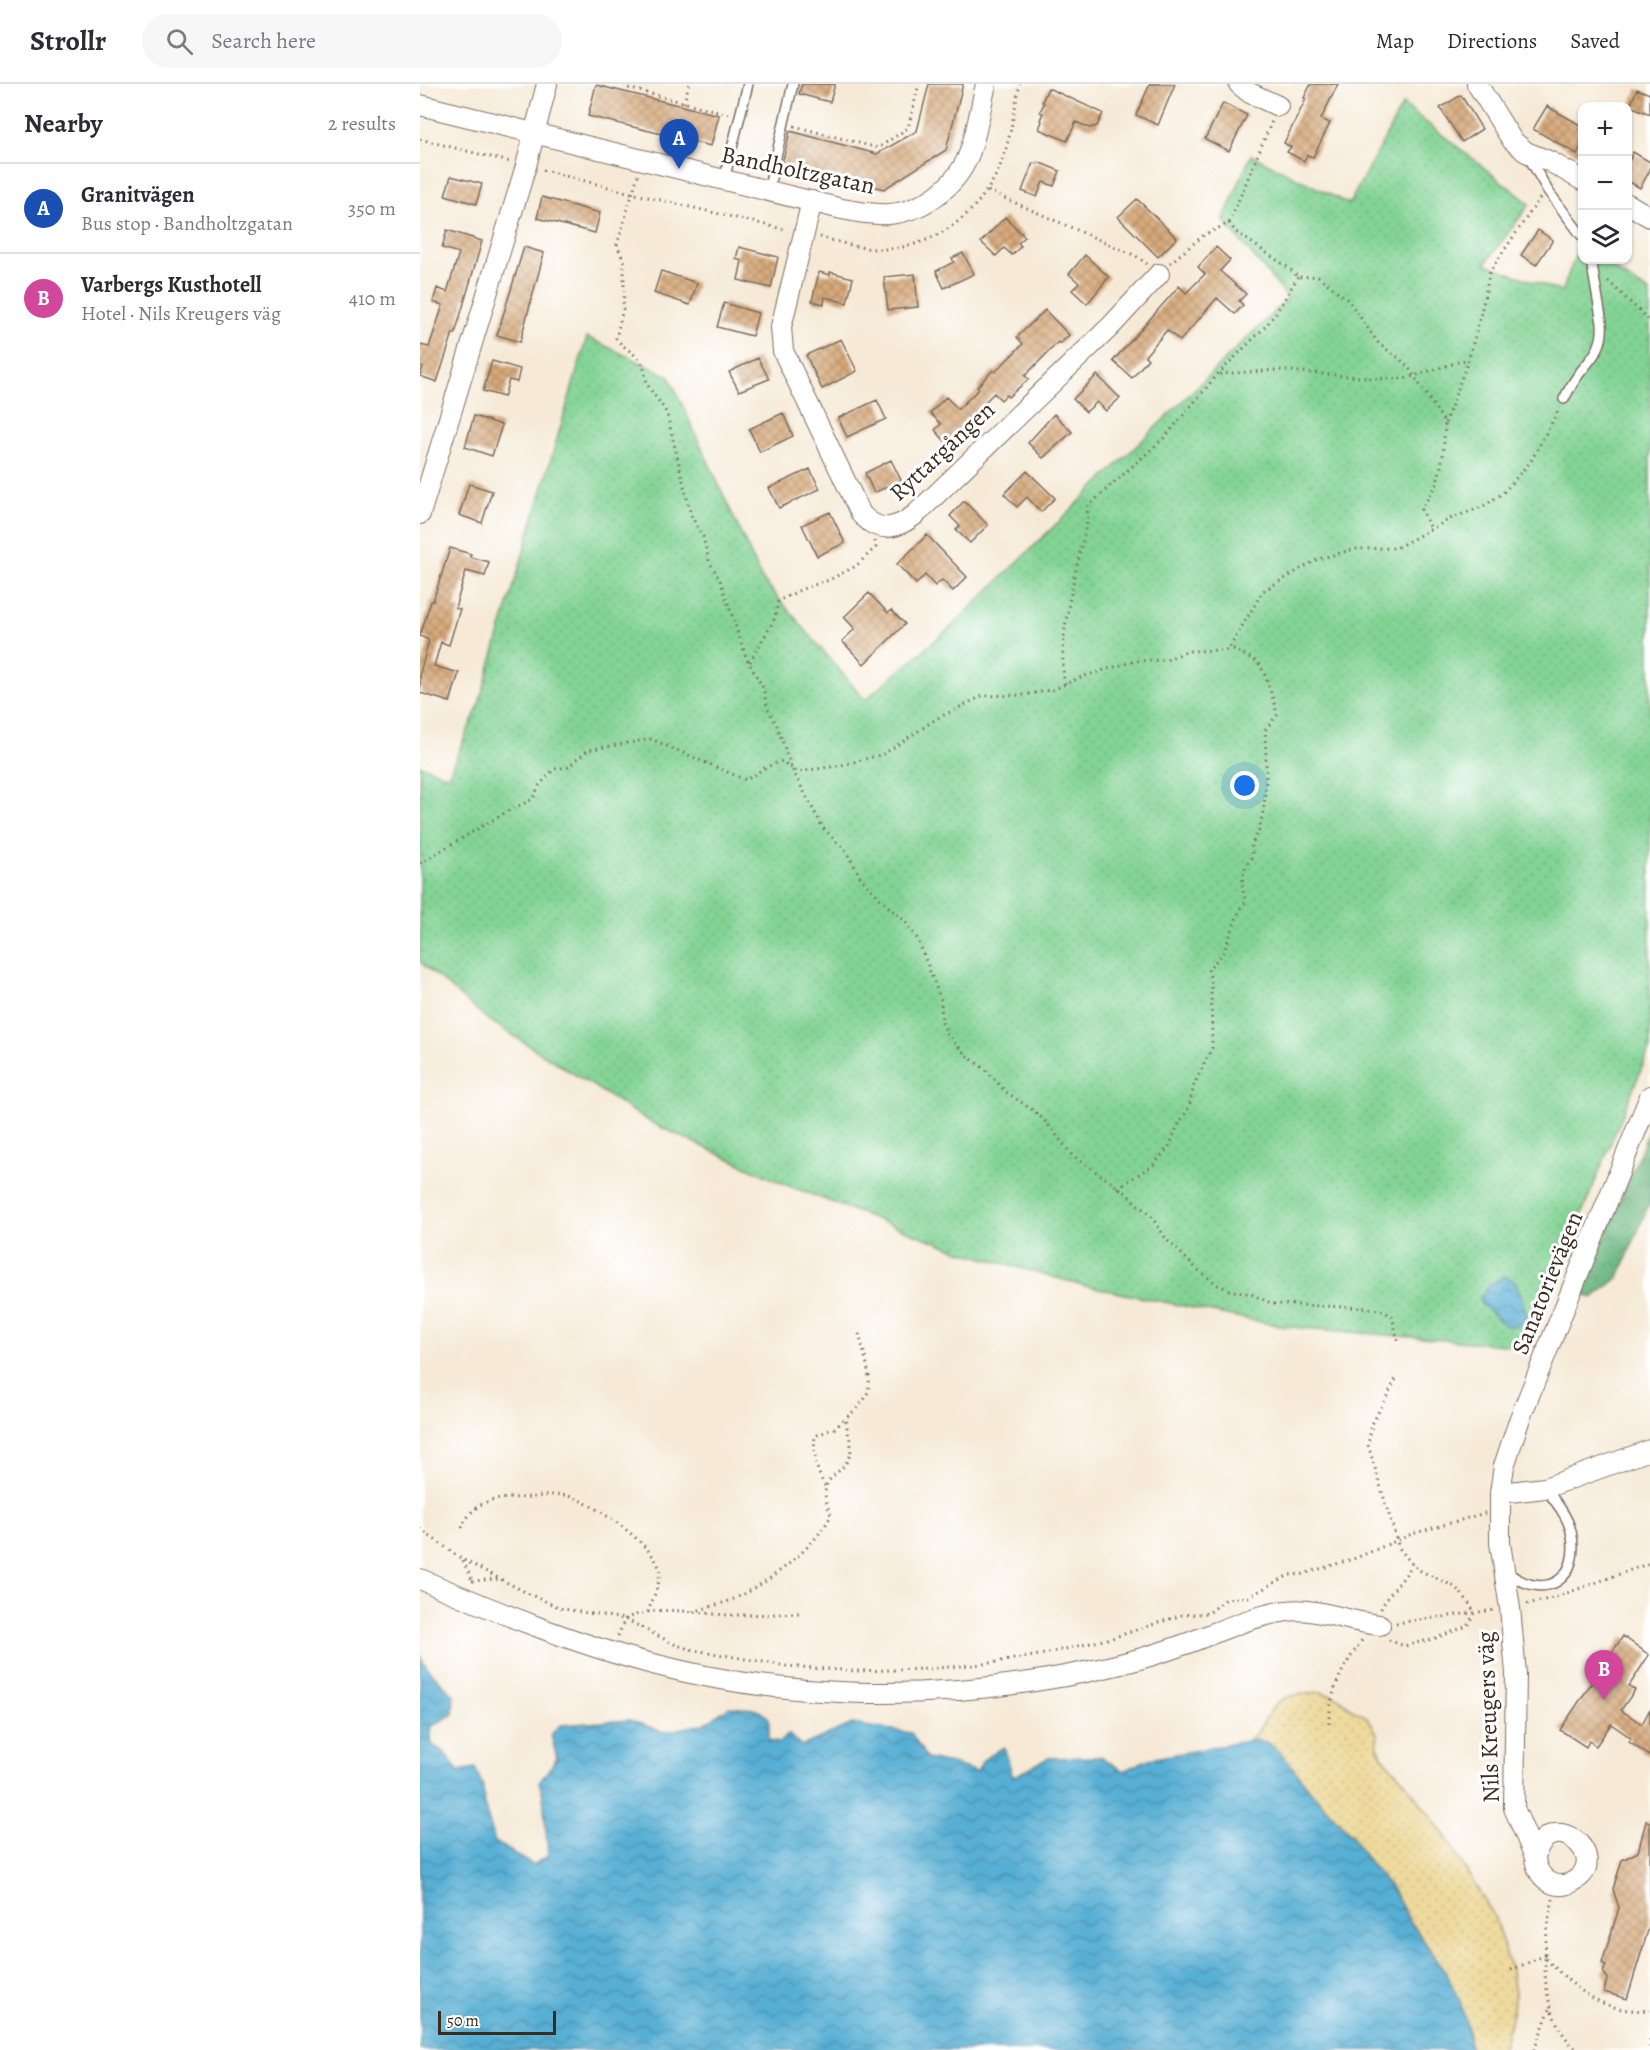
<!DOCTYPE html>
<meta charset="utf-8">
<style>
:root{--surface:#fff;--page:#f7f7f7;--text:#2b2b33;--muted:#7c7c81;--line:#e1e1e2;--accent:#1f6fb2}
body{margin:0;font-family:Alegreya,serif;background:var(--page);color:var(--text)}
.controls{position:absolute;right:18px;top:18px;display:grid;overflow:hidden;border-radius:12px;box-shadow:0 2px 4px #0004}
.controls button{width:54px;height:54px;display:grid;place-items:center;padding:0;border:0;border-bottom:2px solid var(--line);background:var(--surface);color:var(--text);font:30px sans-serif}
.scale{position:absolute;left:18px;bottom:15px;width:118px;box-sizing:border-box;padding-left:6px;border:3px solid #3b2a1e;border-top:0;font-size:16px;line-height:21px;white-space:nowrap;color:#3b2a1e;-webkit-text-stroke:4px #fff;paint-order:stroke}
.you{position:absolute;left:825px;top:702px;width:21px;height:21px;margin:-15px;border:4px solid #fff;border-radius:50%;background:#1a73e8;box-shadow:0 0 0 9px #1a73e833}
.badge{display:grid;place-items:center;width:39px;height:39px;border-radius:50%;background:var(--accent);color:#fff;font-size:20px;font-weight:700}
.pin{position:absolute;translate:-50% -50px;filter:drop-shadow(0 2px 3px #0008)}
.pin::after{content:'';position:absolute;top:32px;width:21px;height:18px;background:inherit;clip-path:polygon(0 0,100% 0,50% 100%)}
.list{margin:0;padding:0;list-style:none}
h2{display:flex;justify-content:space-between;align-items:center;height:78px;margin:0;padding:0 24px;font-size:26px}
h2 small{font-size:20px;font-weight:400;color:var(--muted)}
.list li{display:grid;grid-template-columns:39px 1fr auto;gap:18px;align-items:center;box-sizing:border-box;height:90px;padding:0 24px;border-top:2px solid var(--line)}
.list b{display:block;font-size:22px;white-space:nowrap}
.list p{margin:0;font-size:20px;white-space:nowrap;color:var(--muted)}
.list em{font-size:20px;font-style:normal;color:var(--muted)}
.icon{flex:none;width:33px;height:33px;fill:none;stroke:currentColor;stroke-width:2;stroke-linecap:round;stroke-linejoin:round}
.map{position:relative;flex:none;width:1230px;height:1966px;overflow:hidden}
header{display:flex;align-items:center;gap:36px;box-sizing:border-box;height:84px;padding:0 30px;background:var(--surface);border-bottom:2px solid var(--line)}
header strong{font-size:28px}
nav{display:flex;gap:33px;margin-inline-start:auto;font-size:21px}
.search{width:420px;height:54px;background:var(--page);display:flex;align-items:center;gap:15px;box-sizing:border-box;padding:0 21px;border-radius:33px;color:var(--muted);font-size:22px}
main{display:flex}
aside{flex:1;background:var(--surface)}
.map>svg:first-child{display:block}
</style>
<header>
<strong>Strollr</strong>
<div class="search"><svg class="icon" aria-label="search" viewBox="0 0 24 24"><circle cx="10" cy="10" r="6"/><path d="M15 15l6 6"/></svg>Search here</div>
<nav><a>Map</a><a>Directions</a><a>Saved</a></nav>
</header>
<main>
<aside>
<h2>Nearby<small>2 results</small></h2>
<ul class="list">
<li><span class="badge" style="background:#1a4fb4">A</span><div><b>Granitvägen</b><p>Bus stop · Bandholtzgatan</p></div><em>350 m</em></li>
<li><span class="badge" style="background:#d1479c">B</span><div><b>Varbergs Kusthotell</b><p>Hotel · Nils Kreugers väg</p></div><em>410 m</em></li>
</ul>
</aside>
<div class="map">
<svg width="1230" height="1966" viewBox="0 0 1230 1966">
<defs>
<pattern id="grass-dots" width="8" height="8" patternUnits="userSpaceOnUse" patternTransform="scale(1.5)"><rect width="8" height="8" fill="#82d394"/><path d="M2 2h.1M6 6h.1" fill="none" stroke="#71b57f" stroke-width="1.8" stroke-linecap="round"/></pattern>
<pattern id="forest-crowns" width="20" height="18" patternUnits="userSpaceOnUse" patternTransform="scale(1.5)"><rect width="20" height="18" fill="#69b57e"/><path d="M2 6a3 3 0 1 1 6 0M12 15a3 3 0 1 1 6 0" fill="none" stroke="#589367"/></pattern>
<pattern id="sand-dots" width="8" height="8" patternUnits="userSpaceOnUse" patternTransform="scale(1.5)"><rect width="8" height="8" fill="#eeda9e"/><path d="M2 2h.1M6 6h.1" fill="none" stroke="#cdbb88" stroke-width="1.8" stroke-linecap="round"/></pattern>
<pattern id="water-waves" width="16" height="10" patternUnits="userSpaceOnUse" patternTransform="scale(1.5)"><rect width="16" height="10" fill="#57afd4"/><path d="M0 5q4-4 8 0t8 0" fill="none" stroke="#498fab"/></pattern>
<pattern id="building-cross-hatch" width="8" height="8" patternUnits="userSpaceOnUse" patternTransform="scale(1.5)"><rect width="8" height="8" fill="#d7aa7c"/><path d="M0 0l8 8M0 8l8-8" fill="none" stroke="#b08b65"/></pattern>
</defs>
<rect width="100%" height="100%" fill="#fff"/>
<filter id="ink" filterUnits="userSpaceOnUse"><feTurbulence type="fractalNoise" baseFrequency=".0167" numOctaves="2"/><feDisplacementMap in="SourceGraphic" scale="12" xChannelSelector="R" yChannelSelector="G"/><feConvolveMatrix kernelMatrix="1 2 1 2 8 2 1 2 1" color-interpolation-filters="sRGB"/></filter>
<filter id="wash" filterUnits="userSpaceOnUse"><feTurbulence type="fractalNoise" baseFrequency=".008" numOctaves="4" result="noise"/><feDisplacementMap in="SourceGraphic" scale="24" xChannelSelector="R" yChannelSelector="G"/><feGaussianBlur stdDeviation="1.35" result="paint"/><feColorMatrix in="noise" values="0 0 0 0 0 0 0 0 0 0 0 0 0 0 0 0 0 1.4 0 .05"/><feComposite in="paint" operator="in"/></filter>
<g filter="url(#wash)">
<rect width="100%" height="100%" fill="#f6ead7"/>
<path fill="url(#grass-dots)" stroke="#5e7e59" stroke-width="1.5" d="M983,20L1110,120L1065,180L1142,208L1159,161L1162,164V176H1180L1230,209V964L1107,1263L860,1242L666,1202L542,1168L364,1100L230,1038L67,935L0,878V681L28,692L58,623L167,253L249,292L342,495L445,616L532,542L868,214L803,136L831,71L929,120Z"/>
<path fill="url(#forest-crowns)" stroke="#52704e" stroke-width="1.5" d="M1230,1044V1117L1199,1193L1173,1214L1161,1211Z"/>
<path fill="url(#sand-dots)" stroke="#94825e" stroke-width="1.5" d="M901,1608L921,1615L932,1625L944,1631L952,1640L957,1650L958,1664L962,1672L985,1698L1025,1752L1074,1832L1090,1883L1095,1909L1092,1930L1082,1966H1050L1048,1945L1026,1889L988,1834L974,1808L947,1776L931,1751L890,1706L862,1670L848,1659L835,1655L827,1657C843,1646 844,1633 856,1620C866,1610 887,1609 901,1608Z"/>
<path fill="url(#water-waves)" stroke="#496c79" stroke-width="1.5" d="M1084,1192L1095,1197C1101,1208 1104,1221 1107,1233L1097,1243L1085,1241L1061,1220L1060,1213L1071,1200Z
M0,1572L8,1585L34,1611L33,1630L10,1643L12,1661L24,1668L38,1687L55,1684L63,1702L64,1720L75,1758L113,1781L128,1772L123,1711L119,1699L137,1674L131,1651L140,1641L209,1636L244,1648L284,1640L309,1623L337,1625L349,1634V1656L360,1658L368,1650L382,1662L432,1640L491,1649L507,1675L536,1681L557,1688L563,1676L584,1663L593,1693L628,1674L681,1673L703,1687L729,1675L827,1657L835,1655L848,1659L862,1670L890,1706L931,1751L947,1776L974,1808L988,1834L1026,1889L1040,1917L1048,1945L1050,1966H0Z"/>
<g id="blocks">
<path fill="url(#building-cross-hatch)" d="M382,0H415L410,18L379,10Z
M509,0H543L526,66L464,105L362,80L370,47L457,70L497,47Z
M730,0H755L738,41L716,31Z
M891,0H918L901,35L910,39L893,73L887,71L884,77L867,68L871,63L864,59L886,15L884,14Z
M176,1L299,31L291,62L168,32Z
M628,4L683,29L677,42L670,44L656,38L647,57L619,45L622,37L620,36L623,29L620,28L624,19L622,18Z
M1217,5L1230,10V30L1210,22Z
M1041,11L1062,45L1042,58L1020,24Z
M803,19L827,31L809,67L785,55Z
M1127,22L1162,42V61L1157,70L1113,45Z
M1213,68L1230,78V86L1220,104L1208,97V79Z
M618,78L640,87L634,102L623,98L617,113L602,107L613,79L617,80Z
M31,92L62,100L56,120L25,111Z
M122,113L180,129L175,149L117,134Z
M717,115L757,154L738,173L698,133Z
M585,133L605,153L598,159L601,162L592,171L584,164L576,172L561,158Z
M27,146L62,157L35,250L33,249L17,298L0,292L3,283L0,282V261L9,263L23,221L13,218L17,204L27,208L39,169L22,164Z
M1118,146L1133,156L1116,181L1101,171Z
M104,163L124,169L100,258L77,251Z
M319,163L358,173L351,204L318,196L322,177L316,175Z
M796,163L810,176L800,187L826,210L819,217L823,221L815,230L797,214L760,257L747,246L725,272L728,275L712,294L693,277L759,202L766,209L785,190L778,183Z
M543,169L554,190L524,204L516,187L534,178L532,174Z
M665,171L689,193L667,220L652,206L659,199L649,190Z
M241,187L277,199L270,221L234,209Z
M399,188L410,191V188L433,194L427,219L405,213L404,220L392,217Z
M495,190L498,223L468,226L464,193Z
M304,219L338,229L332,252L297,243Z
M625,226L649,251L640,260L638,258L605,292L609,295L588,313L586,311L581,316L574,309L555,328L561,335L531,364L515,346L521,340L510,329L526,313L538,325L559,305L557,303L573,286L575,288L603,260L597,253Z
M421,255L437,287L402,305L386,271Z
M338,274L349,295L319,307L309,288Z
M72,277L100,285L97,298L89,296L84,313L63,307Z
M677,291L700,314L686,327L677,318L666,328L653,315Z
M457,316L466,335L427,353L418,334Z
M363,329L373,352L340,368L329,345Z
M634,330L652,348L623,374L608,359Z
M54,332L82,341L72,372L45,363Z
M471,376L481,396L454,409L445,389Z
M390,385L400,405L359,424L349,404Z
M607,387L635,414L621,428L607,413L597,423L584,410Z
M49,400L72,407L62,439L39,431Z
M544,417L568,441L550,459L536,446L540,442L530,432Z
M410,428L425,459L397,472L382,441Z
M507,451L547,493L533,507L522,496L515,502L505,491L496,500L477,480Z
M30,464L51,470L50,473L69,478L65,492L46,487L35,524L40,525L29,561L21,558L14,582L39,589L30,618L0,609V589L9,556L0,552L11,517H13Z
M449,509L468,529L471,526L485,540L444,580L422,557L435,545L424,533Z
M1203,1552L1229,1571L1209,1602L1215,1606L1201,1626L1222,1640L1230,1625V1672L1209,1658L1211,1654L1191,1640L1176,1662L1169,1657L1166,1663L1140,1646Z
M1226,1737L1230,1738V1840L1207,1915L1184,1908L1187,1895L1183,1889L1186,1881L1182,1879L1199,1824L1193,1805L1202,1776L1218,1768Z"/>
</g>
</g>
<g filter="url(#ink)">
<use href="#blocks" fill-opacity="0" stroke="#7c6d5f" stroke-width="1.5"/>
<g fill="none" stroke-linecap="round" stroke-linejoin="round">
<defs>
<path id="lane" d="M1108,72L1128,107L1162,152
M304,96L328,0
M348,107L373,0
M1144,315C1149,305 1155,295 1162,286C1175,271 1184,260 1182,239L1171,176
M1087,1488C1125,1518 1162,1496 1151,1447C1147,1431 1135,1417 1125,1404"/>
<path id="street" d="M819,0L830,9L858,22
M1057,0L1092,56L1106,68L1129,77L1162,96
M0,21L422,125C438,128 453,131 469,130C505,127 541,99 551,64C558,43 561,21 566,0
M392,117L361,243L363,267L441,430C459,450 477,445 496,430L691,242L739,190
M1208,120L1230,133
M0,430L106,82L127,0
M1230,1012L1100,1334L1084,1382L1080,1409L1125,1404L1230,1366
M1080,1409V1459L1090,1524L1096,1590L1094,1724L1115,1773C1116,1793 1135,1809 1154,1797C1194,1773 1128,1719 1115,1773
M0,1495C75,1527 155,1560 233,1580C361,1614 498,1617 628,1595C670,1588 714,1578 754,1564C791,1552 828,1532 867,1527C898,1523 930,1539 960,1541"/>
</defs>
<use href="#lane" stroke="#7c6d5f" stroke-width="12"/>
<use href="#street" stroke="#7c6d5f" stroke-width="22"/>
<path stroke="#7c6d5f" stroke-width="3" stroke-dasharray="1.5 4.5" stroke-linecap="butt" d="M204,0L208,4L309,30
M264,19L269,0
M374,42L458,64L488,44L499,0
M0,55L90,78
M123,86L211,109L367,146
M218,91L197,161L204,178V208L203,225L196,254C202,263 213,268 220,276C226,284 224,294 229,303C234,312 242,320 247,330L271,431L283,453L289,477L300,496L326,573L343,604L347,623L357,642L372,685L403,744L426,767L441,794L462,817L485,837L498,856L521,916L522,938L527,950L546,971L566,986L586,1008L614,1027L626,1038L652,1071L705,1108L716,1119L731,1132L747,1156L778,1186L798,1201L809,1206L831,1210L853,1220L949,1224L963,1227L972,1232L979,1261
M568,107L716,172L727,180
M809,139L816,148L870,185L878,193L898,192L928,216L959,260L979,274L989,284L1025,339L1023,372L1017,400L1001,425L1011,445
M400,153C420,158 442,166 463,165C517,164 564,126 582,77C591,53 594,25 600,0
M750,179L784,151L809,139L852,37
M1188,197L1230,237
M800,290L858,286L951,294L984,295L1048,275
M1025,339L1049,274L1061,229L1070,187L1120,114
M330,578L355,534L358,517L382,505L409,496L436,482L456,463L455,457
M645,600C636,554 658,480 668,433L667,423L745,353L798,290L844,244L856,229L878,193
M0,779L86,728L113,715L119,702L134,685L148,683L168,666L231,655L326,696L346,683L362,677L377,688L422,681L464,670L516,635L562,612L605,611L635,605L661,593L714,577L746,576L768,567L808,566L843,507L898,475L935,465L976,464L1032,434L1062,423L1083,409L1111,377L1139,325
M698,1104L734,1080L749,1063L758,1041L769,1023L774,1001L792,964L791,896L788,885L803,870L820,825L826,817C820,801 821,786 833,772C829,760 834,757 839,746C840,742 841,737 842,732C848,704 846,675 845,646L857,631C855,621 844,581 836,577C828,572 819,569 810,563
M405,1402C396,1387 393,1370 395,1352L415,1344L427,1333
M42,1444C55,1411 82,1415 112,1413C122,1412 134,1410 143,1411C168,1414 233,1460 239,1484C242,1497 232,1516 228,1528
M0,1445L42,1475L109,1510L143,1525L205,1535L254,1560L269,1565L366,1582L435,1587L507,1585L563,1580L620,1571L692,1554L762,1531L789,1529L806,1515L828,1513L869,1491L883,1490L936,1474L992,1450L1065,1429
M43,1477L53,1498
M52,1497L78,1495
M1107,1520L1133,1514L1230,1479
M961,1525C968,1508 984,1497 992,1480
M273,1528C285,1524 297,1521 309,1517C342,1504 396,1464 411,1431C392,1387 425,1397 431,1366C432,1356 425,1346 427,1333C435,1326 445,1318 448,1307C453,1294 442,1264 439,1249
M976,1539L1074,1526
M198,1552L205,1535C239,1519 275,1530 310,1531C333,1531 356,1530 379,1529
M969,1556L984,1562L1016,1554L1047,1542L1055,1529L1047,1516L1035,1503L1001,1487L992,1480L979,1464L948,1361L952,1340L977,1293
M909,1640C910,1604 922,1585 942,1556
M1133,1815C1122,1864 1116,1929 1157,1966
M1126,1875C1158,1906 1182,1930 1230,1926
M1091,1886L1126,1871
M1230,1956V1965
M1114,1966L1130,1925"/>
<use href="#lane" stroke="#fff" stroke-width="9"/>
<use href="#street" stroke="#fff" stroke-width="20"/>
</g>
</g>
<g text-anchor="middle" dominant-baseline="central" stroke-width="6" stroke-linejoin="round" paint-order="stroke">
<g font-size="24" fill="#3b2a1e" stroke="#fff">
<text transform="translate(378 86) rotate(12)">Bandholtzgatan</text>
<text transform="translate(522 367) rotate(-43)">Ryttargången</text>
<text transform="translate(1127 1199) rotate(-68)">Sanatorievägen</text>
<text transform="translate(1068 1633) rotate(-92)">Nils Kreugers väg</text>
</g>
</g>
</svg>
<div class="controls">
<button>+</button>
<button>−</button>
<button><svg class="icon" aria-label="layers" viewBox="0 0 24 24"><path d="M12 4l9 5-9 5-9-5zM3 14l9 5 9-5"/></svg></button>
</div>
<div class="scale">50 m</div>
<div class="you"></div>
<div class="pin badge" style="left:259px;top:85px;background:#1a4fb4">A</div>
<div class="pin badge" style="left:1184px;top:1616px;background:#d1479c">B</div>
</div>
</main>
